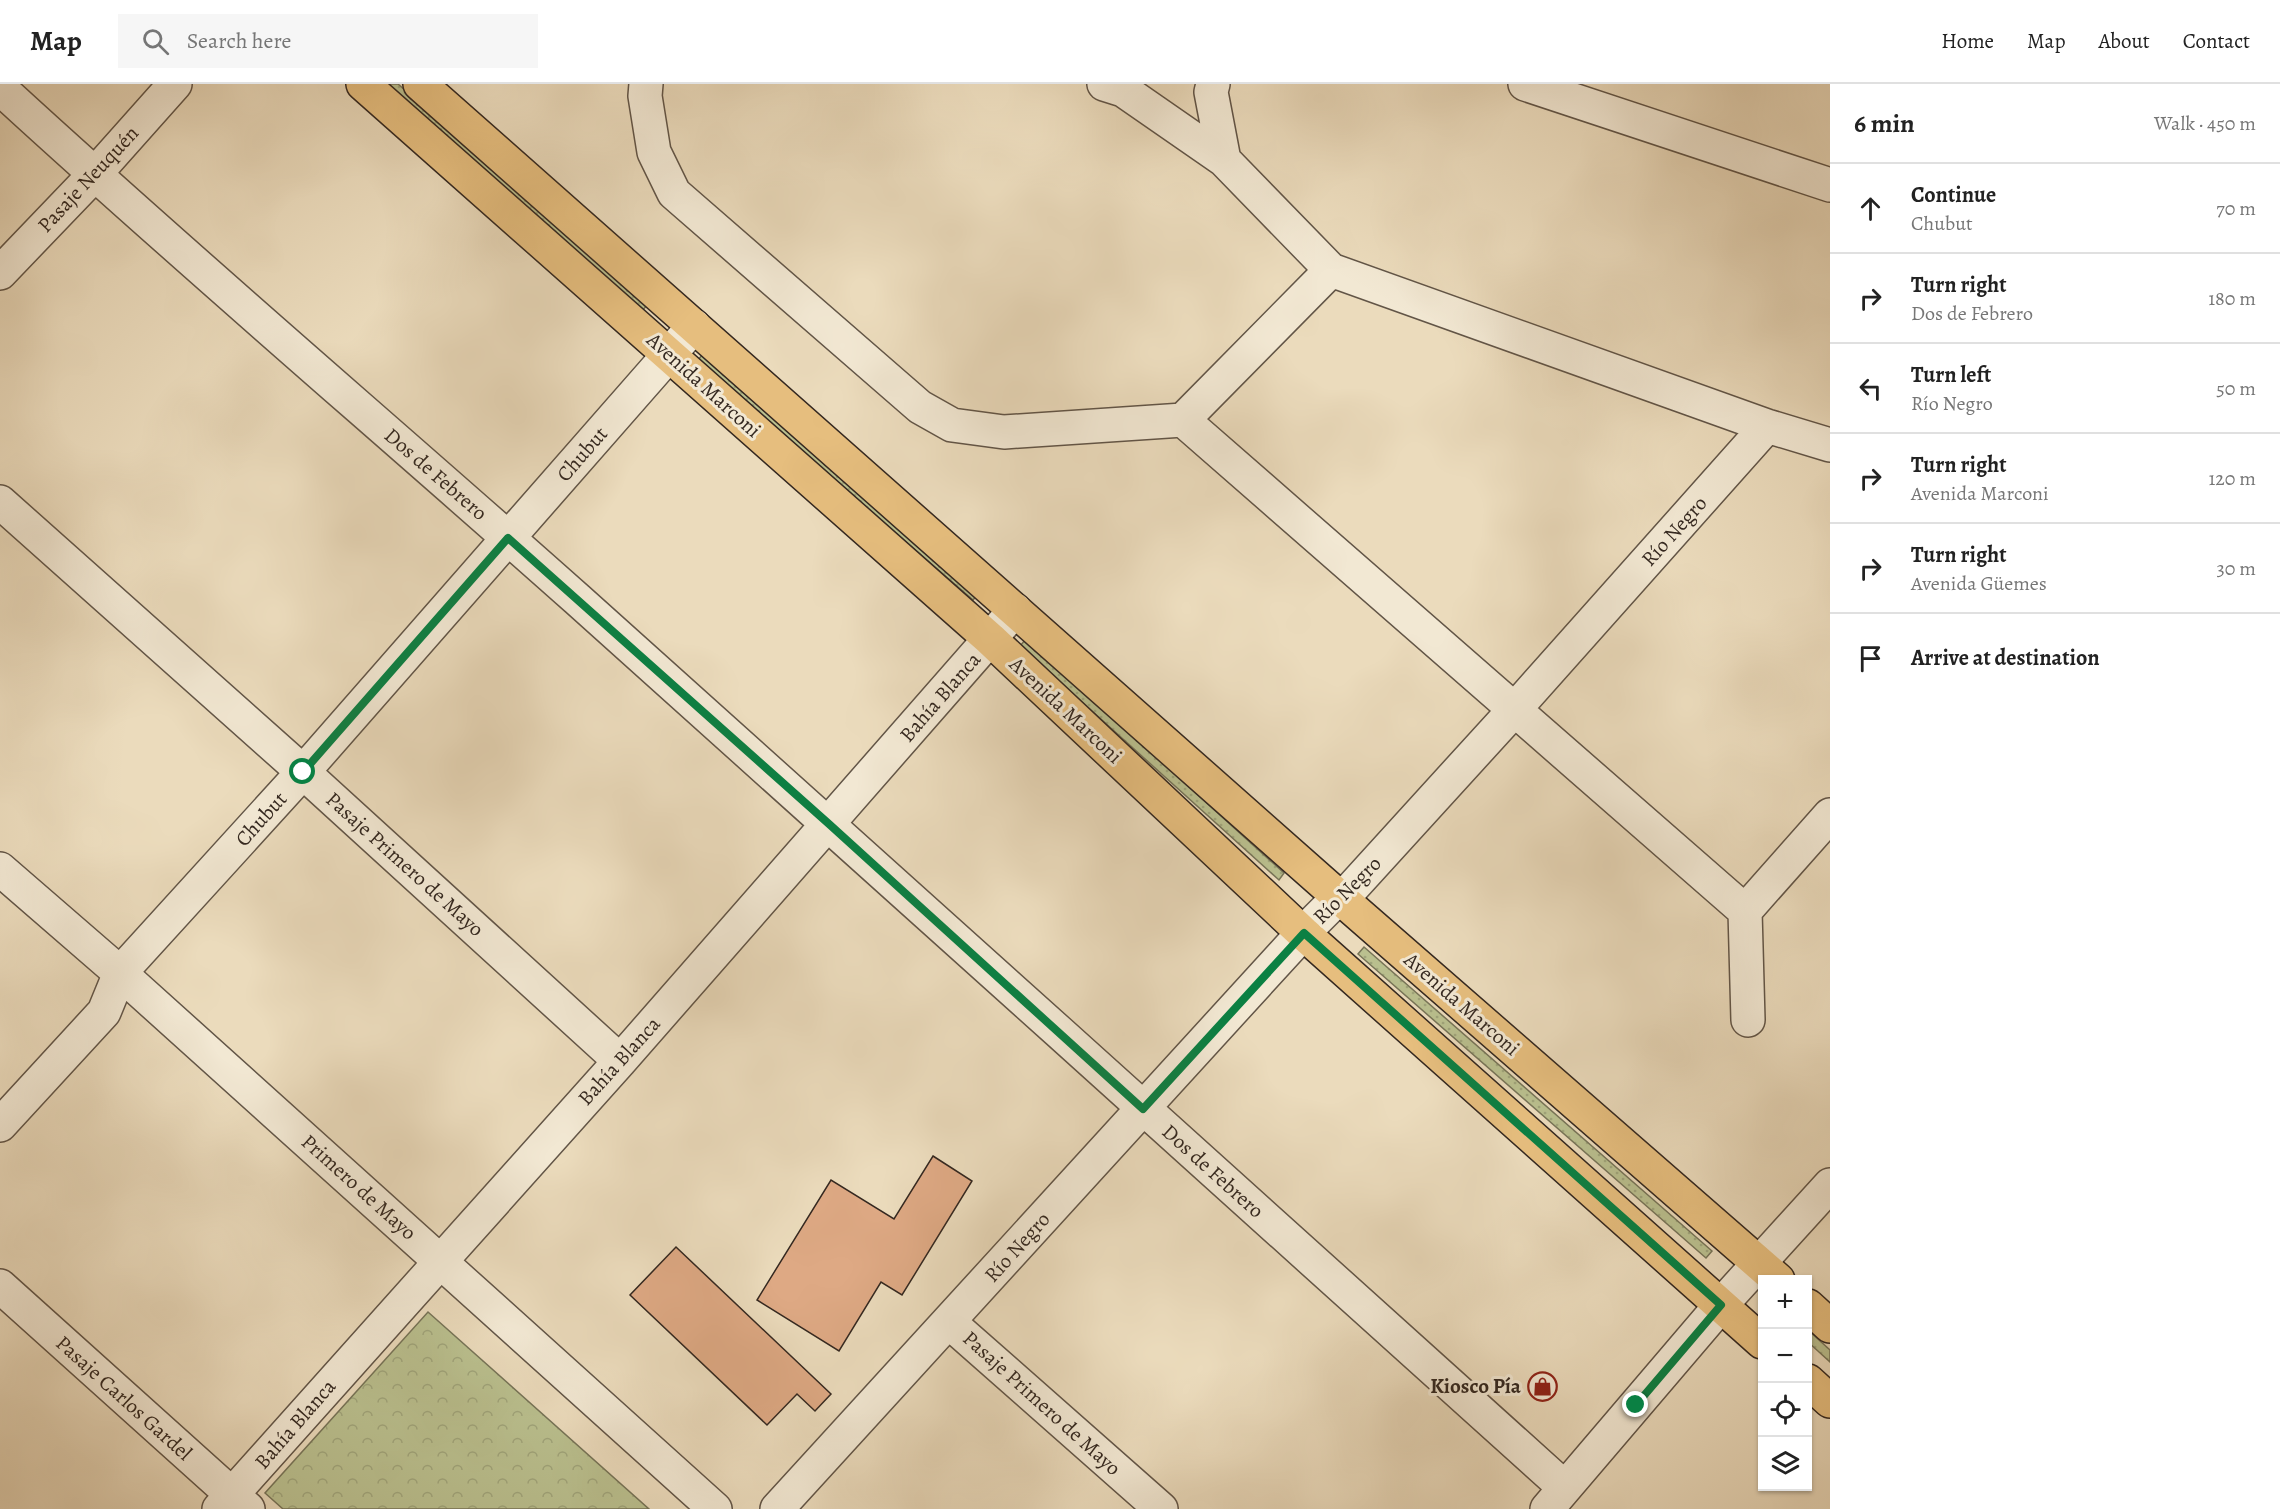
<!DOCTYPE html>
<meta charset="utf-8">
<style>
:root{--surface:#fff;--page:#f6f6f6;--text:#222;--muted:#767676;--line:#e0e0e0}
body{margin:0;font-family:Alegreya,serif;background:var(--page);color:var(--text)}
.controls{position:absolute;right:18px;bottom:18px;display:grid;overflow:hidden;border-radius:0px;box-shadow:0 2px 4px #0004}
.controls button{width:54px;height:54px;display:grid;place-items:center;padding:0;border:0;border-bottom:2px solid var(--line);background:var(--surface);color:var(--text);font:30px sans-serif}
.stop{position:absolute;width:18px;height:18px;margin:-14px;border:4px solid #0b8043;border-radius:50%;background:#fff}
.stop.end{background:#0b8043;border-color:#fff;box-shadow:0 2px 6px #0008}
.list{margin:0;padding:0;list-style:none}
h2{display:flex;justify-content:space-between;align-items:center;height:78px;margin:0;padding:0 24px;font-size:26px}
h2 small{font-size:20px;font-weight:400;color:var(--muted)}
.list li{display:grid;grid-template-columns:39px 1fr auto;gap:18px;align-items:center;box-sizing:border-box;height:90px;padding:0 24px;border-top:2px solid var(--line)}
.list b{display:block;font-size:22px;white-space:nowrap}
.list p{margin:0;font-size:20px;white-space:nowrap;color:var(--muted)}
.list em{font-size:20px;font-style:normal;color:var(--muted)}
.icon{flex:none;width:33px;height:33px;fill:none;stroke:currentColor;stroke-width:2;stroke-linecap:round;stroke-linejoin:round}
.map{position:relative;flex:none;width:1830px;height:1425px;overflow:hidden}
header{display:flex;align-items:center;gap:36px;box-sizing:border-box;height:84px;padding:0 30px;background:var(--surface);border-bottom:2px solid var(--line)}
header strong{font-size:28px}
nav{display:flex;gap:33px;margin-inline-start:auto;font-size:21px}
.search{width:420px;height:54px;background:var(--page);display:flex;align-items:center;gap:15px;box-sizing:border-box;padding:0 21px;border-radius:0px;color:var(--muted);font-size:22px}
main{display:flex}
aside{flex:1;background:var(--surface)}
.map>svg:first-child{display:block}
</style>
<header>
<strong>Map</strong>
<div class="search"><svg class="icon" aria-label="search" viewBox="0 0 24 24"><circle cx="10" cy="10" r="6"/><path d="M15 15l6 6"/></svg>Search here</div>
<nav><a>Home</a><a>Map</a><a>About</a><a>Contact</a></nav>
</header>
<main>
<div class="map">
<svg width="1830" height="1425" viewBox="0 0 1830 1425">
<defs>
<pattern id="grass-dots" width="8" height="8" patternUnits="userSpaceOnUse" patternTransform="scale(1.5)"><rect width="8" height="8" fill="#bac08f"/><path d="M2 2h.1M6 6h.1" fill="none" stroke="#a0a57b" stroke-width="1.8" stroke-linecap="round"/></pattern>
<pattern id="park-crowns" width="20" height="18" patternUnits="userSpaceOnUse" patternTransform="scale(1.5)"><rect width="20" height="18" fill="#bac08f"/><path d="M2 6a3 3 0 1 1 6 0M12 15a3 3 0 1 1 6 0" fill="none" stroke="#a0a57b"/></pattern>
</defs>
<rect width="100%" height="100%" fill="#ebdbbc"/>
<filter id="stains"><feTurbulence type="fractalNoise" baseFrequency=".00333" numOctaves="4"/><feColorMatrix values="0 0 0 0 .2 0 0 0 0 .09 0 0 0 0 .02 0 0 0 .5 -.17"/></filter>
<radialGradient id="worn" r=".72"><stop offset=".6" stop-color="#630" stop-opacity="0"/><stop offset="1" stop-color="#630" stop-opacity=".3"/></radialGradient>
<path fill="url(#grass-dots)" stroke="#777458" stroke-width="1.5" d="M385,0H398L648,220L642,227Z
M703,270L979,509L973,516L697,277Z
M1026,555L1284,789L1279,796L1020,562Z
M1364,863L1712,1167L1706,1174L1358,870Z
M1808,1246L1830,1266V1278L1808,1258Z"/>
<path fill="url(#park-crowns)" stroke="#777458" stroke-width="1.5" d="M428,1228L649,1425H283L265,1409Z"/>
<path fill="#dea984" stroke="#342820" stroke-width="1.5" d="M933,1072L972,1097L902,1211L881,1198L839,1267L757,1216L831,1096L894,1135Z
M676,1163L831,1310L815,1327L797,1310L767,1341L630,1211Z"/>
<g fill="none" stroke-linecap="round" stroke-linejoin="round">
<defs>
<path id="minor" d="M646,0L645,12L654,68L674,109L920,323L952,341L1004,348L1183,336L1331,186L1767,342L1830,361
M1104,0L1123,6L1224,76
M1213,0L1211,8L1224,76L1331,186
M1525,0L1830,101
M0,4C189,178 385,344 577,515C907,810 1236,1108 1565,1404
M0,189L94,91L175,0
M1183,336L1745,827L1830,731
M0,418L303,688L620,977
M0,785L120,889L715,1425
M1745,827L1748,936
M0,1041L104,928L120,889L303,688L694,242
M0,1202L248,1425
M949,1238L1161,1425
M219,1425L620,977L1015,526
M777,1425L1303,849L1339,813L1352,804L1515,625L1767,342
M1547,1425L1721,1221L1830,1101"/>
<path id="major" d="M363,0L990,555L1303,849L1762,1258
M420,0L1339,813L1778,1196
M1808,1222L1830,1242
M1808,1297L1830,1317"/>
</defs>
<use href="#minor" stroke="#625547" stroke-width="36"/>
<use href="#major" stroke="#342820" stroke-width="36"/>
<use href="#minor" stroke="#f2e8d3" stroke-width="33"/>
<use href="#major" stroke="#e6be7e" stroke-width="33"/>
</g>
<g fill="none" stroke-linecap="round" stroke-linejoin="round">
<path stroke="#0b8043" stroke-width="8" d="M303,688L508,454L829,740L1143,1025L1304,849L1721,1221L1636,1321"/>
</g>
<defs>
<symbol id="shop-ring" viewBox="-11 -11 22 22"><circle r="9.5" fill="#f2e8d3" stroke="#8f2418" stroke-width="1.5"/><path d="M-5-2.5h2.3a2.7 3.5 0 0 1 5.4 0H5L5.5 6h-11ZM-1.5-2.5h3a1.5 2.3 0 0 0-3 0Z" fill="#8f2418"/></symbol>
</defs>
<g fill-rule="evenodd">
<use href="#shop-ring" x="1526" y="1286" width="33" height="33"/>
</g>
<g text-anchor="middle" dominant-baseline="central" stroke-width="6" stroke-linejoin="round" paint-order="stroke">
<g font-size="21" fill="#342820" stroke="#f2e8d3">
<text transform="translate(88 95) rotate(-47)">Pasaje Neuquén</text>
<text transform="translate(704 301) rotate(42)">Avenida Marconi</text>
<text transform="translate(582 370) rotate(-49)">Chubut</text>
<text transform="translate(436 390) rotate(41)">Dos de Febrero</text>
<text transform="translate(1674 447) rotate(-48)">Río Negro</text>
<text transform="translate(940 613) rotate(-49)">Bahía Blanca</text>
<text transform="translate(1066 626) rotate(43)">Avenida Marconi</text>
<text transform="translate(261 735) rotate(-48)">Chubut</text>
<text transform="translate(405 780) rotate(42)">Pasaje Primero de Mayo</text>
<text transform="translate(1347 806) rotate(-45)">Río Negro</text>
<text transform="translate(1462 920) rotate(41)">Avenida Marconi</text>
<text transform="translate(619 977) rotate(-48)">Bahía Blanca</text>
<text transform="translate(1213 1087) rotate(42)">Dos de Febrero</text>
<text transform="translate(359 1103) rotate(42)">Primero de Mayo</text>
<text transform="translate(1017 1163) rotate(-48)">Río Negro</text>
<text transform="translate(124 1314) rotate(42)">Pasaje Carlos Gardel</text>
<text transform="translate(1042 1319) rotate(42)">Pasaje Primero de Mayo</text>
<text transform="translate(295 1340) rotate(-49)">Bahía Blanca</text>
</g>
<g font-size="21" font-weight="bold" fill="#342820" stroke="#f2e8d3" text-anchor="end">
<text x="1521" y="1302">Kiosco Pía</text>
</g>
</g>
<rect width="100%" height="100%" filter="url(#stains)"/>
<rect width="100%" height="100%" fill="url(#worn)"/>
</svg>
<div class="controls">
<button>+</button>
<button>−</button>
<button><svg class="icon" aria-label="locate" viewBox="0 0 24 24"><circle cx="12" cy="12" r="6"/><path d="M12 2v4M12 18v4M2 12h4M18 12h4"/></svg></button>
<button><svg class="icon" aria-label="layers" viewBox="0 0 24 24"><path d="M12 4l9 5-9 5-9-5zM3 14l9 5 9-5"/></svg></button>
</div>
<div class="stop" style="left:303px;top:688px"></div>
<div class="stop end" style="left:1636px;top:1321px"></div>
</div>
<aside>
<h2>6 min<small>Walk · 450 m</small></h2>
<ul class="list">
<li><svg class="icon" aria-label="ahead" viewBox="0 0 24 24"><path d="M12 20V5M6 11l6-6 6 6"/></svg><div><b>Continue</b><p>Chubut</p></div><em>70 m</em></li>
<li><svg class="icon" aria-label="right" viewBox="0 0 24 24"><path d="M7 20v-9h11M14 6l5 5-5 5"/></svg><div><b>Turn right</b><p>Dos de Febrero</p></div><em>180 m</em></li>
<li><svg class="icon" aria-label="left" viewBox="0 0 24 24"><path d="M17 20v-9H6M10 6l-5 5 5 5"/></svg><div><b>Turn left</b><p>Río Negro</p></div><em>50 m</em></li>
<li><svg class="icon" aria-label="right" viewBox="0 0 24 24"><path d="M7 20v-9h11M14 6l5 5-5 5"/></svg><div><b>Turn right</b><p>Avenida Marconi</p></div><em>120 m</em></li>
<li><svg class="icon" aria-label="right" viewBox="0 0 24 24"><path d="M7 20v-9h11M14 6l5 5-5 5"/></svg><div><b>Turn right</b><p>Avenida Güemes</p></div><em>30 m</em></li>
<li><svg class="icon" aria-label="arrive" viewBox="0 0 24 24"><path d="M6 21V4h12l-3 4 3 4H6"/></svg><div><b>Arrive at destination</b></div></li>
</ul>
</aside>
</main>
